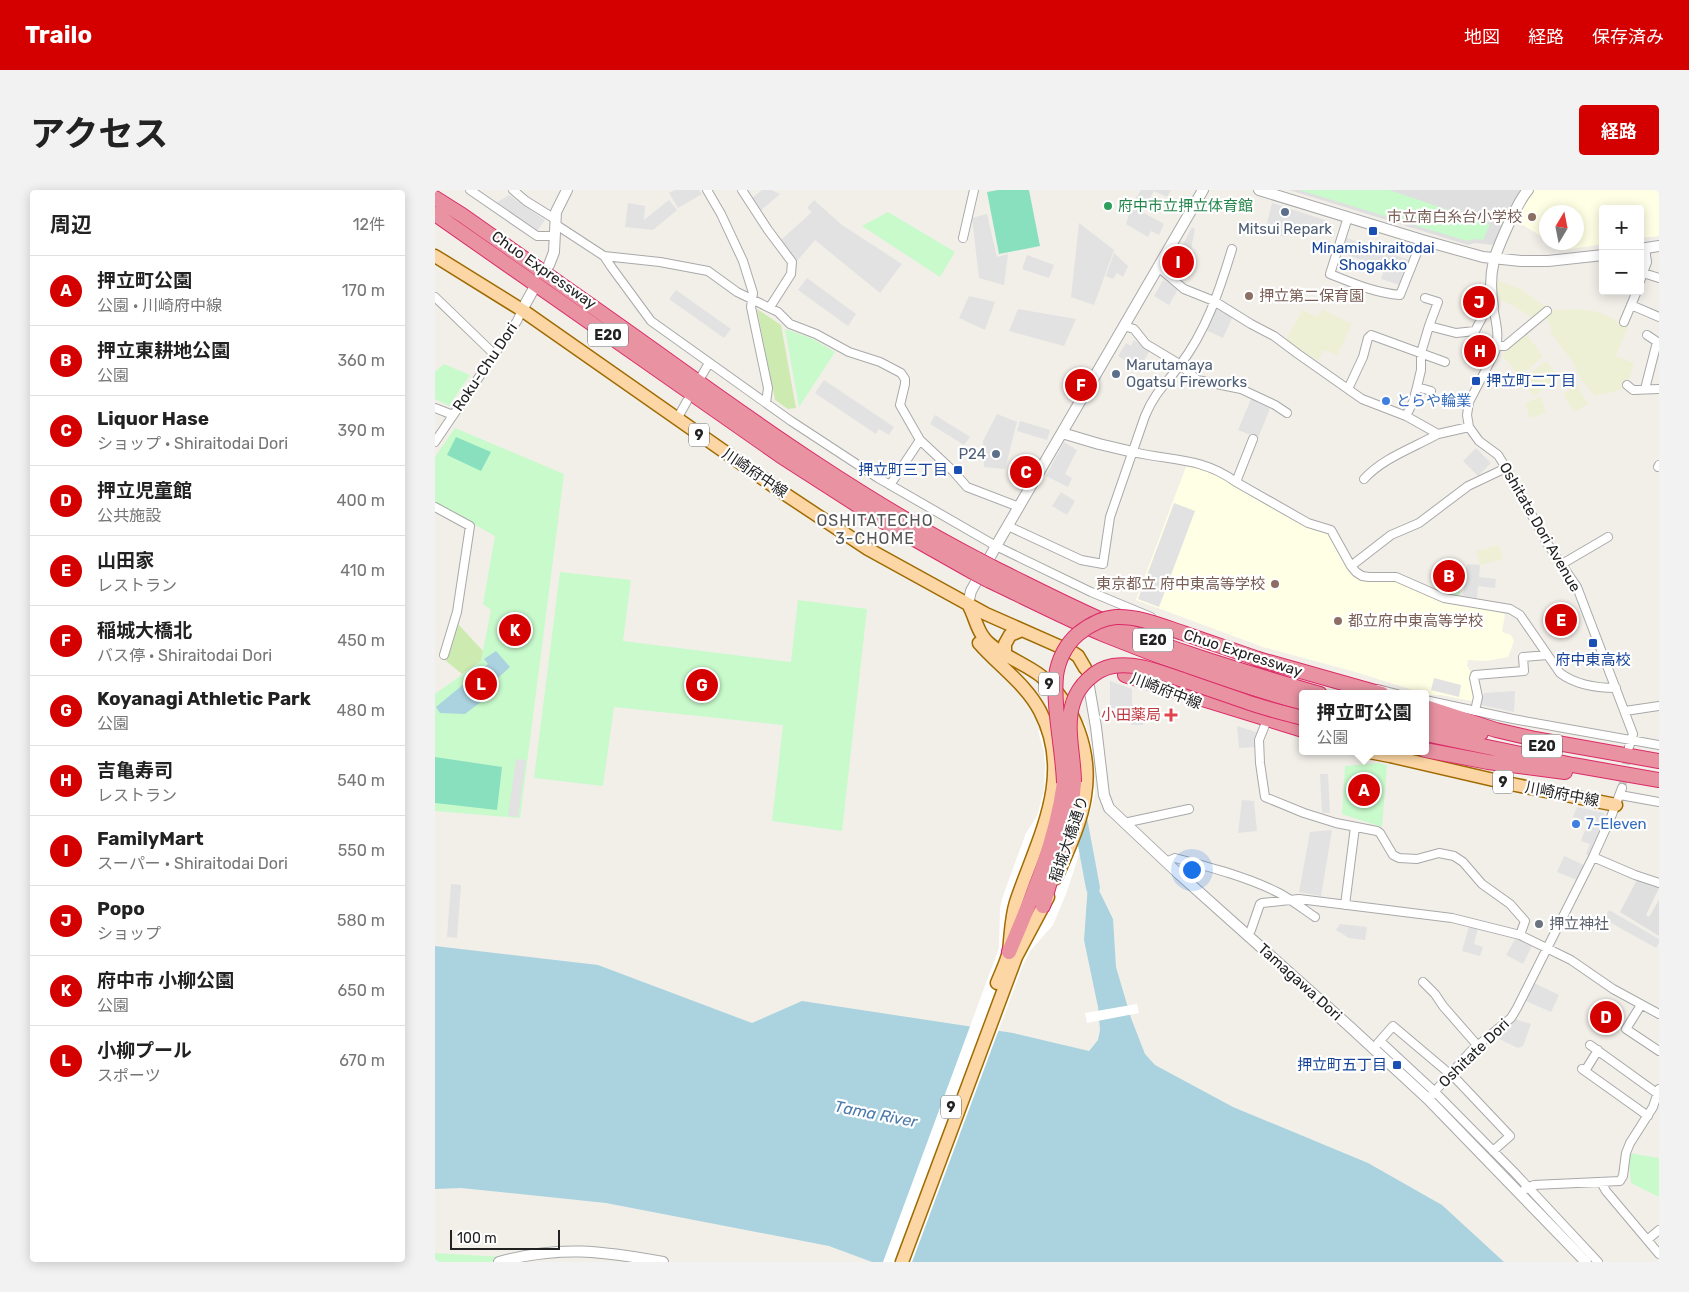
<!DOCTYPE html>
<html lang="ja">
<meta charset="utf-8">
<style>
:root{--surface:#fff;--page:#f2f2f2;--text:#222;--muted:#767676;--line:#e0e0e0;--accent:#d40000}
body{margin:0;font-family:Rubik,"Noto Sans JP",sans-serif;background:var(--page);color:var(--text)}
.controls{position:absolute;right:15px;top:15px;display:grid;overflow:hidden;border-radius:5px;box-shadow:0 2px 12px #0003}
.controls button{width:45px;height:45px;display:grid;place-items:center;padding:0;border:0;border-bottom:1px solid var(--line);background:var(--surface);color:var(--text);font:25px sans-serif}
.compass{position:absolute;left:1104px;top:15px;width:45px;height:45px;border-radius:50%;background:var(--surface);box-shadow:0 2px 12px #0003;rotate:10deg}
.scale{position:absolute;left:15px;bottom:12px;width:110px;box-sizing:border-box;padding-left:5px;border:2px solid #222;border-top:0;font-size:14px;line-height:18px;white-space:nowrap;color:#222;-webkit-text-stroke:4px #fff;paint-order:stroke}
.you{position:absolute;left:756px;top:679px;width:18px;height:18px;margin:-12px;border:4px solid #fff;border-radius:50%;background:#1a73e8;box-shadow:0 0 0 8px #1a73e833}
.badge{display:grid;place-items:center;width:32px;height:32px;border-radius:50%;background:var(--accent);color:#fff;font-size:16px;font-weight:700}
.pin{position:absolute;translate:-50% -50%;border:2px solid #fff;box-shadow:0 1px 5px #0006}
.popup{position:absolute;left:864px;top:500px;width:130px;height:65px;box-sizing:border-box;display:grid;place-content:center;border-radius:5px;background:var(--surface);filter:drop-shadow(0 1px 4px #0005);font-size:16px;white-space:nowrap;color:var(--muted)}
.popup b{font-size:19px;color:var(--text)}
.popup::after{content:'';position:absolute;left:50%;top:100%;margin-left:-10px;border:10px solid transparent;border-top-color:var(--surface)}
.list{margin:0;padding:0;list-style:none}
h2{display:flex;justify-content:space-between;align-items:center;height:65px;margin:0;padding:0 20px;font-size:21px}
h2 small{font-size:16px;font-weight:400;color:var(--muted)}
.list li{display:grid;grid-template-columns:32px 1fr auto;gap:15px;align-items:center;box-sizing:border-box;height:70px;padding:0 20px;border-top:1px solid var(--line)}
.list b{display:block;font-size:19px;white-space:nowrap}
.list p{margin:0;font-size:16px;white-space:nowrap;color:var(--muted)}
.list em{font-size:16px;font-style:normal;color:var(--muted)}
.map{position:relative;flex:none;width:1224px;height:1072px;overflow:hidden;border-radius:5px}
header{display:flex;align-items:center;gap:30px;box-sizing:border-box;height:70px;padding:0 25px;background:var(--accent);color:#fff}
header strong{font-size:24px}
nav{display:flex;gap:28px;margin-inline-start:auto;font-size:18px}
.intro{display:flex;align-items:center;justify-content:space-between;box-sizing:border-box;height:120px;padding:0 30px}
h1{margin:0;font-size:35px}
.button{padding:12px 22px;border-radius:5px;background:var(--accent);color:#fff;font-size:18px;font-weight:700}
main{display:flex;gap:30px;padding:0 30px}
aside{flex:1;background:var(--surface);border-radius:5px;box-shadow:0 2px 12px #0003}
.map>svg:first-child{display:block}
</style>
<header>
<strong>Trailo</strong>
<nav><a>地図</a><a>経路</a><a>保存済み</a></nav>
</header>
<div class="intro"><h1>アクセス</h1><a class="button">経路</a></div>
<main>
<aside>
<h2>周辺<small>12件</small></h2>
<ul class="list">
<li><span class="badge">A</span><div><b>押立町公園</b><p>公園 · 川崎府中線</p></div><em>170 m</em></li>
<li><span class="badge">B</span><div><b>押立東耕地公園</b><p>公園</p></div><em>360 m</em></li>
<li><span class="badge">C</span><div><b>Liquor Hase</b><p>ショップ · Shiraitodai Dori</p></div><em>390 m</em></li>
<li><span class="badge">D</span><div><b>押立児童館</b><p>公共施設</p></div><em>400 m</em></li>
<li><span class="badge">E</span><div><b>山田家</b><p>レストラン</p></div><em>410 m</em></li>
<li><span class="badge">F</span><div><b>稲城大橋北</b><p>バス停 · Shiraitodai Dori</p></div><em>450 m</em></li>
<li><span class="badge">G</span><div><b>Koyanagi Athletic Park</b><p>公園</p></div><em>480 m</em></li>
<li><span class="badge">H</span><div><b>吉亀寿司</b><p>レストラン</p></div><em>540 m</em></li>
<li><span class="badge">I</span><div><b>FamilyMart</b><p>スーパー · Shiraitodai Dori</p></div><em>550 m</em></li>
<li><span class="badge">J</span><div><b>Popo</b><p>ショップ</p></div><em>580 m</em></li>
<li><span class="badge">K</span><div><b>府中市 小柳公園</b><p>公園</p></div><em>650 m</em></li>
<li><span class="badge">L</span><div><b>小柳プール</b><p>スポーツ</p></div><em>670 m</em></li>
</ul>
</aside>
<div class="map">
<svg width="1224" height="1072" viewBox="0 0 1224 1072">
<rect width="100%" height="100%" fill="#f2efe9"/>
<path fill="#e0dfdf" d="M854,0H1085L1058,55L1040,53L1033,55Z
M1203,688L1224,698L1211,725L1214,727L1224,710V746L1185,722Z"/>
<path fill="#ffffe5" d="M1099,0H1224V46L1205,48V19H1168V54L1130,60L1117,53L1142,52V22H1112L1111,49L1081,31L1093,8Z
M752,274L765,276L792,288L802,297L844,319L870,336L888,339L896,344L918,383L957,389L1011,411L1060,420L1070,424L1067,442L1076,445L1079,451L1073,467L1051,471L1033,470L1032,475L1036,483V495L1041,507L1036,511L1006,505H994L917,481L828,457L701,410Z"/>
<path fill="#eef0d5" d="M1061,90L1086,99L1111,117L1097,128L1081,117L1063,109Z
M887,119L917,134L902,165L889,160L882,171L851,150L867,120L883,127Z
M1140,119L1163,122L1181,130L1193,137L1181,166L1199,173L1193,193L1189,199L1160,206L1145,188L1136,169L1117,145L1115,133L1109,127L1117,120Z
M1089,144L1092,145L1108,166L1085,187L1067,165Z
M1111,171L1124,187L1099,206L1086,190Z
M1142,195L1153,214L1139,222L1128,204Z
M1106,207L1111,223L1095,228L1090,213Z
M1064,355L1068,369L1045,375L1041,361Z"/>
<path fill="#cdebb0" d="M322,119L346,135L361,218L353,219L340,210Z
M23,434L48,461L46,471L27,484L11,471Z"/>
<path fill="#c8facc" d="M864,0H954L1055,34L1048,50L1040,49L1032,51Z
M453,22L520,62L505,87L427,36Z
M350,139L376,148L400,162L364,217Z
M9,174L35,185L14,216L0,209V182Z
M20,238L129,284L85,628L0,621V504L46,471L56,420L48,414L60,346L0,312V267Z
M1018,368L1029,376L1024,407L1011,404L998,395L1004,375Z
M125,382L196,390L188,451L356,472L363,410L432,419L407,641L337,631L348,535L179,517L168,596L99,588Z
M943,573L952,575L947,637L907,624L910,576Z
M1193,963L1224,968V1007L1196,993Z
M0,1063L69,1067L55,1072H0Z"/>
<path fill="#88e0be" d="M563,0H594L605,56L564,64L552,2Z
M21,247L56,262L46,281L12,265Z
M0,567L67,577L62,620L0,613Z"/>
<path fill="#e2e2e2" d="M240,0H264L267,4L243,18L234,3Z
M327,0H336L345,4L324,22L315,10Z
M706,0H736L732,7L719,1L707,22L729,34L724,45L716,41L713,47L691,34L698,12Z
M74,5L110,30L102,41L61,13Z
M234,10L242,20L218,40L190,37L193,13L210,16L209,30Z
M379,10L407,35L467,74L445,103L380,50L362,71L346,50L377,22L372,18Z
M837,13L893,31L892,36L880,34L850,47L830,42Z
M552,24L562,67L573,64L569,95L544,88L537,28Z
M644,33L679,60L659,115L636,107Z
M757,37L760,39L754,70L743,64Z
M912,48L974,70L965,95L946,89L950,78L906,63Z
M679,63L693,76L688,87L682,83L678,89L671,86Z
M592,65L619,75L614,88L587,79Z
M372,88L421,124L413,136L363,100Z
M728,90L743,99L734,115L719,106Z
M241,100L296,139L289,148L234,109Z
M534,106L560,112L550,140L524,128Z
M781,118L798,126L788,148L771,140Z
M583,119L641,129L629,156L574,141Z
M699,150L715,160L704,179L683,166L691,153L696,156Z
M389,190L459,237L454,245L444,239L441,244L380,203Z
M817,207L836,216L823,248L803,240Z
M562,224L582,232L570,279L549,277L548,251Z
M500,225L535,247L529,255L495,234Z
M585,231L615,240L612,250L582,241Z
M629,252L642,260L630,284L637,288L633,297L611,286Z
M1041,258L1056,273L1043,286L1028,271Z
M626,302L640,311L632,325L617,316Z
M739,313L760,321L724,417L703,409Z
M1032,374L1045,375L1044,387L1061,389L1060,398L1043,396L1042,408L1028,406Z
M999,488L1026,495L1024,507L996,500Z
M675,491L697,499V515H709L708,535H696V520L675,519Z
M1080,501L1079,522L1046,515L1049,503Z
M802,536L824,543L822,557L804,558Z
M81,569L91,570L83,627L73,626Z
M885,584H893L895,623H887Z
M807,610L819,611L822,641L803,643Z
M1142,617L1169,623L1171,628L1155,667L1151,664L1155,654L1146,651L1153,632L1138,627Z
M897,640L886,706L864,702L875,642Z
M1129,666L1149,675L1142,690L1122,682Z
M16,694L26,695L22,748L12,747Z
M1174,720L1224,749V753L1221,758L1169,729Z
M905,734L932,737L930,750L914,748L901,740Z
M1034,736L1043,738L1039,754L1048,757L1045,766L1027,761Z
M1082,746L1098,754L1088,774L1071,765Z
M1099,793L1124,805L1116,822L1091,811Z
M1080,829L1096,834L1088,856L1083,858L1064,849Z"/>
<path fill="#aad3df" d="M61,461L75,477L63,488V499L30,524L5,523L1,517L53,474L49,469Z
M654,680L678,729L681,777L696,828L710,864L720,875L798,917L933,973L1007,1015L1069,1072H437L394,1056L171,1013L26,998L0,999V756L163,775L317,833L367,811L578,843L654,861L663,850L665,840L663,817L649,750Z"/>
<path fill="#fff" d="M650,532L657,556L660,603L645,662L631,704L618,735L595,761L588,775L477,1072H448L564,758L565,719L567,709L591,643L602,626L609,600L610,575L609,562L603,541Z
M702,814L704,823L652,833L650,823Z"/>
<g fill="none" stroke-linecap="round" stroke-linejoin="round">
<path stroke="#aad3df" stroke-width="14" d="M644,623L658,698"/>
<path stroke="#c8c6c1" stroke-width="8" stroke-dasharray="8 4" stroke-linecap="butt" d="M1187,598L1193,563"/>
<defs>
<path id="minor" d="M35,0L102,46H119
M78,0L91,11L120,29
M272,0L286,24L308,71L318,103L316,117L333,198L331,213
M307,0L333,40L357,72L356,84L335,117
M913,27L895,84C918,93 940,103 965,105L987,50
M120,34L169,66L225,72L273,81L302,102L343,122L355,134L381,144L414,162L445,172L466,183L470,189V194L465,215L485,250L518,281L532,297L584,317
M528,48L539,0
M169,66L177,78L216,131L356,231L443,288L561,356L656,402L716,427
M723,77L749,99L779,111L816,134L839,146L863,164L927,209L971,226L1003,244L1034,237
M1208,83L1224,88
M1205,91L1212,72L1210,58
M0,107L59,164
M990,108L1003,112L994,136L1021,143L1040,141L1051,120L1058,117C1061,132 1065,147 1060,162L1034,212L1032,225L1034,237L1044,251L1063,265L1071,278L1112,353L1142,397L1198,544L1194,557
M1196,115L1224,127
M1189,132L1202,101
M689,136L699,139L711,154L746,175L762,190L806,199L840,215L852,223
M1212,145L1224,153
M1062,156H1070L1112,121
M267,185L274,173
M1192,195L1198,200L1224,199
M982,197L996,201
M913,199L928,167L933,148L936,145L1010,172
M1210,199L1222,152
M0,218L18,225
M971,226L978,212L982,197L986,180V163L994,136
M242,229L252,211
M0,252L82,131L87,120
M698,262C736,271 767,267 801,292L873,333L896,340L916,376L921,382L927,386L934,387H961L1009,408L1075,419L1085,425L1125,483C1141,495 1161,498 1181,498
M1223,277L1224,275
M929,289C948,268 978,258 1003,244
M801,292L818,249
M455,295L485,250
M0,317L35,336L22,422L9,465
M573,336L646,370L668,374L675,327L710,226C720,202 731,194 745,175C771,141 785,99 797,59
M1127,374L1173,347
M916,376L956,345L984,333L1033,296L1071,278
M943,499L962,504
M990,510L1078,529L1224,555
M1040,521L1043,507L1039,488L1040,485L1089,481L1088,467L1112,465
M1190,521L1224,516
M830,535L824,550L825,573L830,607L869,623L901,633L942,641L945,643L958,665L964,668L982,669L1004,663L1019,666L1028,672L1047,694L1075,714L1090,731L1085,745
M1185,605L1224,612
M689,633L754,619
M1158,667L1200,685L1224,693
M731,672L740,668C774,677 813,687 844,703C857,710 868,719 880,727
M910,715L920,637
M813,745L816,740L825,714L827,713L864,709L1017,728L1085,745L1136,770L1178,799L1224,824
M988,792L1000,804L1008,816L1043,856
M1206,815L1191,839L1224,861
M945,851L1000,902L1079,982L1163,1072
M943,853L958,836L1022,890L1075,946L1058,961
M1155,855L1223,904
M1147,879L1213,926
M1150,881L1163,860
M993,909L1036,861L1076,828L1082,818L1158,667L1176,627L1187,598
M1166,992L1171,1001L1224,1064
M1090,999L1099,995L1185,991L1188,986L1191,963L1195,953L1218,917L1224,899
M1212,1050L1224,1040"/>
<path id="tertiary" d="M824,0L987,50L1048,67L1086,71H1113L1168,65
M1205,59L1224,56
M114,75L119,62L121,22L132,0
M1058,117C1052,80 1060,63 1075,31C1081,20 1085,9 1093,0
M87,120L98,100
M627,243L664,254L698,262
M533,414L536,401L561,356L768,0
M652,485L661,537L669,605L674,618L744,684L914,836L993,909L1151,1072
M64,1072C124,1055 168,1061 228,1072"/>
<path id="primary" d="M0,66L87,120L347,302L433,359L551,424L637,462L643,466L650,478
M533,414C540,426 541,438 549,448C560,463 590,473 606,486C640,515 657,562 650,606C646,634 632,662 621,688
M544,453C564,476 591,494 605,521C640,587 602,649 581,712C576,728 576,744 574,761C572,771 566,783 562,793
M570,464V454L575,445L587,440
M929,561L955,566L1076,594L1181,615
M467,1072L581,767L613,707"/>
<path id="motorway" d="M0,8L27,25C95,73 163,120 231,169C331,241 432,312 542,369
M0,24L346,266L444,329L536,381
M559,378C598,397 636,417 676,434C743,463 814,483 885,504
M553,390C591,408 630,428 670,445C734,471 800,494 868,513
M823,469L947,504
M690,485L868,540
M990,517L1061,540L1100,549L1224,571
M990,530L1046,543
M990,544L1138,575L1224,590
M990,560L1053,572L1130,582
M608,716L629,643L637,613L639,592
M574,762C597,708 621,652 629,593"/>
</defs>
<use href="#minor" stroke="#a9a9a9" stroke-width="10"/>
<use href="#tertiary" stroke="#a9a9a9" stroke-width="12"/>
<use href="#primary" stroke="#a06b00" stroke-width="15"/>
<use href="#motorway" stroke="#dc2a67" stroke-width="16"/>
<use href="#minor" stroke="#fff" stroke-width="8"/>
<use href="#tertiary" stroke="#fff" stroke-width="10"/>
<use href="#primary" stroke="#fcd6a4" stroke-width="12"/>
<use href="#motorway" stroke="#e892a2" stroke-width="14"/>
<defs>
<path id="motorway-bridge" d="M542,369L559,378
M536,381L553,390
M639,592C639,567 630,537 638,513C643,496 660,479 678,476C702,472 726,483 748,490C768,497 789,504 809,511C828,518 848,523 868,528
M629,593C628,559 618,519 621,486C623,470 631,454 643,444C654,435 667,428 681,427C704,426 727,436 748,443C773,452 798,460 823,469"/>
</defs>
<use href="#motorway-bridge" stroke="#dc2a67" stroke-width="16" stroke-linecap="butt"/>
<use href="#motorway-bridge" stroke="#e892a2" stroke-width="14"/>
</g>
<circle fill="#2e9e5b" stroke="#fff" stroke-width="2" cx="673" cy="16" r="5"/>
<g fill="#5c6f8a" stroke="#fff" stroke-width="2">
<circle cx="850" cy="22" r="5"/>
<circle cx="681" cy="184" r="5"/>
<circle cx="561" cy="264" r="5"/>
</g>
<g fill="#8d6e63" stroke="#fff" stroke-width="2">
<circle cx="1097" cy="27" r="5"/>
<circle cx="814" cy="106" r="5"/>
<circle cx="840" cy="394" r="5"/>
<circle cx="903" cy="431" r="5"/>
</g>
<g fill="#1a4fb4" stroke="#fff" stroke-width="2">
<rect x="933" y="36" width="10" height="10" rx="2.5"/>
<rect x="1036" y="186" width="10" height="10" rx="2.5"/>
<rect x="518" y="275" width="10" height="10" rx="2.5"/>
<rect x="1153" y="448" width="10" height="10" rx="2.5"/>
<rect x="957" y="870" width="10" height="10" rx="2.5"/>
</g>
<g fill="#3f7fe0" stroke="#fff" stroke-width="2">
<circle cx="951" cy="211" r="5"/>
<circle cx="1141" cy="634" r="5"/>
</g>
<path fill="#e0444e" stroke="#fff" stroke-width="2" d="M733.5 517.5h5v5h5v5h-5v5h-5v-5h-5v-5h5z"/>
<circle fill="#6b7280" stroke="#fff" stroke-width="2" cx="1104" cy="734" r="5"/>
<g text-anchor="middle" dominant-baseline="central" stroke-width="4.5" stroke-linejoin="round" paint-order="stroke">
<g fill="#fff" stroke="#646464" stroke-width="1">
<rect x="153" y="133.5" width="40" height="23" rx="4"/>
<rect x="254" y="233.5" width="20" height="23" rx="4"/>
<rect x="698" y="438.5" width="40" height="23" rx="4"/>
<rect x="604" y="482.5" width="20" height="23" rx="4"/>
<rect x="1087" y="544.5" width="40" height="23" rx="4"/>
<rect x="1058" y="580.5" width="20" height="23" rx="4"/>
<rect x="506" y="905.5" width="20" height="23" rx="4"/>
</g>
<g font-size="14" font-weight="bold" fill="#222">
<text x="173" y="145">E20</text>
<text x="264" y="245">9</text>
<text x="718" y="450">E20</text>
<text x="614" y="494">9</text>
<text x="1107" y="556">E20</text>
<text x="1068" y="592">9</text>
<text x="516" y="917">9</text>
</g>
<g font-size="15" fill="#27864d" stroke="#fff" text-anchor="start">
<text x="683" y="16">府中市立押立体育館</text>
</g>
<g font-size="15" fill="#785e54" stroke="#fff" text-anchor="end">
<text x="1087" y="27">市立南白糸台小学校</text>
<text x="824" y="106" text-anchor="start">押立第二保育園</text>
<text x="830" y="394">東京都立 府中東高等学校</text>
<text x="913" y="431" text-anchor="start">都立府中東高等学校</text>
</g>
<g font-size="15" fill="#4e5e75" stroke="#fff">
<text x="850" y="39">Mitsui Repark</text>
<text x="691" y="175" text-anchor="start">Marutamaya<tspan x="691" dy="17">Ogatsu Fireworks</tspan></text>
<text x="551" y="264" text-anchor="end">P24</text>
</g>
<g font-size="15" fill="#164399" stroke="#fff">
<text x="938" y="58">Minamishiraitodai<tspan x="938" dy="17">Shogakko</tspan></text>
<text x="1051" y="191" text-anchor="start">押立町二丁目</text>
<text x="513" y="280" text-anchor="end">押立町三丁目</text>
<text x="1158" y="470">府中東高校</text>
<text x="952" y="875" text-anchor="end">押立町五丁目</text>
</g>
<g font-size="15" fill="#222" stroke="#fff">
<text transform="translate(109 80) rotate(35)">Chuo Expressway</text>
<text transform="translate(50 177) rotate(-56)">Roku-Chu Dori</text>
<text transform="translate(320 283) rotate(34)">川崎府中線</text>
<text transform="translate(1105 337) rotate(60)">Oshitate Dori Avenue</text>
<text transform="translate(808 463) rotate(18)">Chuo Expressway</text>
<text transform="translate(731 501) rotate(21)">川崎府中線</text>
<text transform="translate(1127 604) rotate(11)">川崎府中線</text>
<text transform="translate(634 649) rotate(-71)">稲城大橋通り</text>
<text transform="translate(865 792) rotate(42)">Tamagawa Dori</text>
<text transform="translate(1039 863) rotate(-44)">Oshitate Dori</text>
</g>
<g font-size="15" fill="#366cbe" stroke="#fff" text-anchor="start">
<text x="961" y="211">とらや輪業</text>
<text x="1151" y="634">7-Eleven</text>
</g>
<g font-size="15" fill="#be3a42" stroke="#fff" text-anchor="end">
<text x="726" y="525">小田薬局</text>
</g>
<g font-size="15" fill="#5b616d" stroke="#fff" text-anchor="start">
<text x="1114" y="734">押立神社</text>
</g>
<g font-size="16" letter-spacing="1" fill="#555" stroke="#fff">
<text x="440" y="330">OSHITATECHO<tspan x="440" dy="18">3-CHOME</tspan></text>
</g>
<g font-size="16" font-style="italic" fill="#4a7aab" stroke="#fff">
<text transform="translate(441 924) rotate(11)">Tama River</text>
</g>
</g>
</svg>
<div class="controls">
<button>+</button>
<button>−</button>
</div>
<svg class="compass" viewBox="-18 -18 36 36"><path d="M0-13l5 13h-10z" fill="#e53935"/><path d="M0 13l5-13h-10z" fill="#767676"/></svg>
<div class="scale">100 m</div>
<div class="you"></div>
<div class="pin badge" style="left:929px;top:600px">A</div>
<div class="popup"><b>押立町公園</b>公園</div>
<div class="pin badge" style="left:1014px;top:386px">B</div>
<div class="pin badge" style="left:591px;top:282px">C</div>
<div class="pin badge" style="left:1171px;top:827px">D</div>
<div class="pin badge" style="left:1126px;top:430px">E</div>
<div class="pin badge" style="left:646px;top:195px">F</div>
<div class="pin badge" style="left:267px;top:495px">G</div>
<div class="pin badge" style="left:1045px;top:161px">H</div>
<div class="pin badge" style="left:743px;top:72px">I</div>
<div class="pin badge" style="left:1044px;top:112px">J</div>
<div class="pin badge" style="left:80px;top:440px">K</div>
<div class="pin badge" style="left:46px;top:494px">L</div>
</div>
</main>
